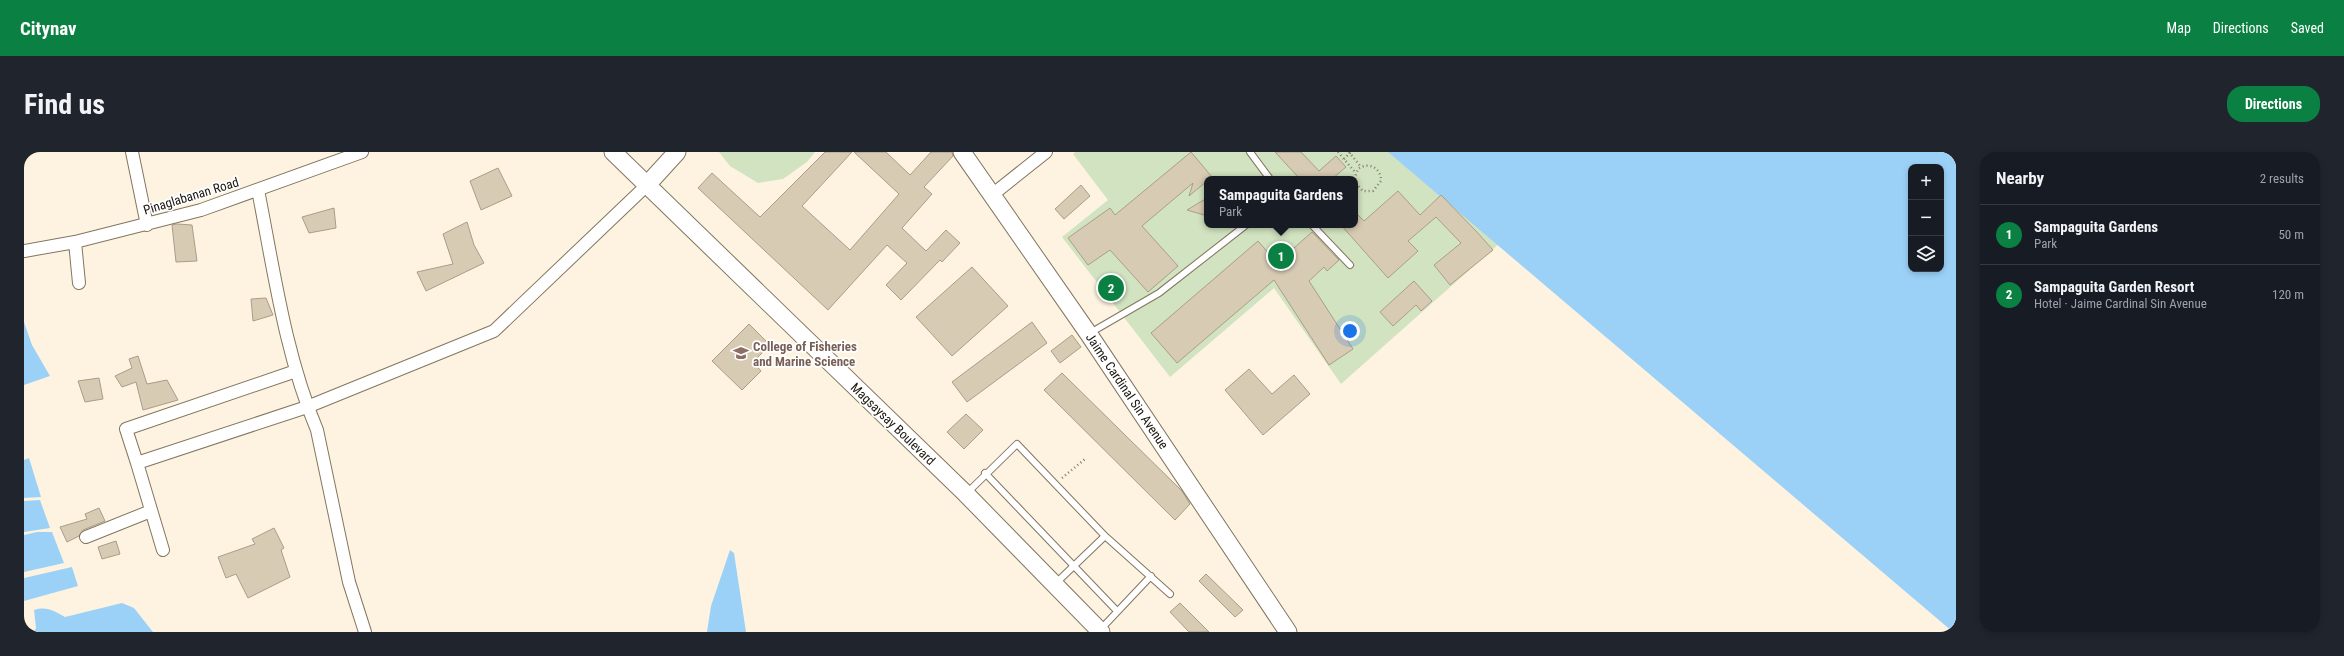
<!DOCTYPE html>
<meta charset="utf-8">
<style>
:root{--surface:#171b24;--page:#20242c;--text:#f1f3f6;--muted:#9ea1a6;--line:#363941;--accent:#0b8043}
body{margin:0;font-family:"Roboto Condensed",sans-serif;background:var(--page);color:var(--text)}
.controls{position:absolute;right:12px;top:12px;display:grid;overflow:hidden;border-radius:8px;box-shadow:0 2px 6px #0003}
.controls button{width:36px;height:36px;display:grid;place-items:center;padding:0;border:0;border-bottom:1px solid var(--line);background:var(--surface);color:var(--text);font:20px sans-serif}
.you{position:absolute;left:1326px;top:179px;width:14px;height:14px;margin:-10px;border:3px solid #fff;border-radius:50%;background:#1a73e8;box-shadow:0 0 0 6px #1a73e833}
.badge{display:grid;place-items:center;width:26px;height:26px;border-radius:50%;background:var(--accent);color:#fff;font-size:13px;font-weight:700}
.pin{position:absolute;translate:-50% -50%;border:2px solid #fff;box-shadow:0 1px 4px #0006}
.popup{position:absolute;left:1180px;top:24px;width:154px;height:52px;box-sizing:border-box;display:grid;place-content:center;border-radius:8px;background:var(--surface);filter:drop-shadow(0 1px 3px #0005);font-size:13px;white-space:nowrap;color:var(--muted)}
.popup b{font-size:15px;color:var(--text)}
.popup::after{content:'';position:absolute;left:50%;top:100%;margin-left:-8px;border:8px solid transparent;border-top-color:var(--surface)}
.list{margin:0;padding:0;list-style:none}
h2{display:flex;justify-content:space-between;align-items:center;height:52px;margin:0;padding:0 16px;font-size:17px}
h2 small{font-size:13px;font-weight:400;color:var(--muted)}
.list li{display:grid;grid-template-columns:26px 1fr auto;gap:12px;align-items:center;box-sizing:border-box;height:60px;padding:0 16px;border-top:1px solid var(--line)}
.list b{display:block;font-size:15px;white-space:nowrap}
.list p{margin:0;font-size:13px;white-space:nowrap;color:var(--muted)}
.list em{font-size:13px;font-style:normal;color:var(--muted)}
.icon{flex:none;width:22px;height:22px;fill:none;stroke:currentColor;stroke-width:2;stroke-linecap:round;stroke-linejoin:round}
.map{position:relative;flex:none;width:1932px;height:480px;overflow:hidden;border-radius:16px}
header{display:flex;align-items:center;gap:24px;box-sizing:border-box;height:56px;padding:0 20px;background:var(--accent);color:#fff}
header strong{font-size:19px}
nav{display:flex;gap:22px;margin-inline-start:auto;font-size:14px}
.intro{display:flex;align-items:center;justify-content:space-between;box-sizing:border-box;height:96px;padding:0 24px}
h1{margin:0;font-size:28px}
.button{padding:10px 18px;border-radius:16px;background:var(--accent);color:#fff;font-size:14px;font-weight:700}
main{display:flex;gap:24px;padding:0 24px}
aside{flex:1;background:var(--surface);border-radius:16px;box-shadow:0 2px 6px #0003}
.map>svg:first-child{display:block}
</style>
<header>
<strong>Citynav</strong>
<nav><a>Map</a><a>Directions</a><a>Saved</a></nav>
</header>
<div class="intro"><h1>Find us</h1><a class="button">Directions</a></div>
<main>
<div class="map">
<svg width="1932" height="480" viewBox="0 0 1932 480">
<rect width="100%" height="100%" fill="#fef3e0"/>
<path fill="#d1e3c0" fill-rule="evenodd" d="M695,0H791L783,10L759,27L734,31L706,14Z
M1051,0H1374L1478,89L1317,232L1250,136L1146,225L1038,85L1084,48L1049,2ZM1183,27H1331V73H1183Z"/>
<path fill="#9cd1f7" fill-rule="evenodd" d="M1364,0H1932V480H1929ZM1887,15H1917V117H1887Z
M0,170L8,193L26,224L0,233Z
M5,306L17,345L0,346V308Z
M16,348L26,376L0,380V349Z
M13,380H28L40,411L0,420V383Z
M706,398L710,401L722,480H683L687,454Z
M48,415L54,434L0,449V426Z
M98,451L110,456L129,480H10L12,476L10,458C23,454 30,459 41,465Z"/>
<path fill="#d8cbb4" stroke="#aa9d87" d="M801,0H828L778,54L826,98L875,42L830,0H862L886,23L907,0H928L929,4L900,35L908,42L878,76L902,99L922,78L936,91L918,110L916,108L877,148L862,133L883,111L863,93L804,158L674,36L688,21L736,65Z
M1167,0L1188,25L1165,44L1169,31L1118,74L1154,114L1124,140L1086,98L1064,113L1044,86L1086,56L1091,63Z
M1251,0H1277L1295,19L1312,4L1322,15L1308,27H1276Z
M474,16L488,44L457,58L446,29Z
M1057,33L1066,44L1040,67L1031,57Z
M1374,39L1396,63L1417,43L1452,79L1469,98L1426,133L1410,113L1437,91L1412,65L1384,89L1394,99L1364,126L1317,73H1331V60L1340,69Z
M1183,46L1180,63L1163,58Z
M310,56L312,76L285,81L278,65Z
M443,70L450,93L460,111L402,139L393,120L429,112L419,82Z
M153,72L168,73L173,109L152,110L148,73Z
M1288,80L1315,108L1303,119L1300,115L1285,129L1329,197L1305,213L1250,128L1153,211L1127,181L1234,89L1253,111Z
M948,115L984,154L928,204L892,165Z
M1390,129L1408,149L1397,159L1392,153L1369,174L1356,160Z
M242,146L249,163L229,169L227,147Z
M1008,170L1023,191L943,250L928,230Z
M725,172L746,193L729,210L737,219L718,238L688,209Z
M1048,183L1057,195L1036,211L1027,199Z
M114,204L123,232L143,228L154,248L119,258L112,230L98,235L91,224L108,216L105,207Z
M1225,217L1248,242L1270,223L1286,242L1239,283L1201,238Z
M1038,221L1158,339L1166,352L1151,368L1020,238Z
M75,226L79,247L61,250L54,229Z
M942,262L959,278L940,297L923,280Z
M75,356L81,369L59,378L55,384L43,390L36,375L63,367L61,362Z
M250,376L260,396L257,398L266,425L224,446L212,422L202,426L194,405L231,392L228,387Z
M92,389L96,402L78,407L74,395Z
M1182,422L1219,458L1211,465L1175,429Z
M1156,451L1185,480H1165L1146,460Z"/>
<g fill="none" stroke-linecap="round" stroke-linejoin="round">
<defs>
<path id="lane" d="M1226,0L1246,27
M1288,73L1326,113
M1066,181L1135,141L1222,73
M961,321L1093,459
M943,341L993,292L1081,384L1146,442
M1032,431L1081,384
M1076,478L1127,424"/>
<path id="street" d="M108,0L123,73
M234,38C250,119 261,202 293,278L325,430L341,480
M968,43L1022,0
M51,90L55,131
M0,99L51,90L177,58L338,0
M113,311L102,277L272,219
M62,385L127,359
M139,398L113,311L283,255L470,179L622,34"/>
<path id="secondary" d="M589,0L942,342L1077,480
M938,0L1064,181L1264,480
M622,34L653,0"/>
</defs>
<use href="#lane" stroke="#827660" stroke-width="8"/>
<use href="#street" stroke="#827660" stroke-width="14"/>
<use href="#secondary" stroke="#827660" stroke-width="19"/>
<path stroke="#837b6e" stroke-width="2.5" stroke-dasharray="1 3" stroke-linecap="butt" d="M1314,0L1331,20
M1325,0L1337,15
M1320,7L1327,0
M1330,27L1334,17C1345,9 1357,16 1357,29L1349,39H1339L1331,31
M1038,326L1061,307"/>
<use href="#lane" stroke="#fff" stroke-width="6"/>
<use href="#street" stroke="#fff" stroke-width="12"/>
<use href="#secondary" stroke="#fff" stroke-width="17"/>
</g>
<defs>
<symbol id="university-bare" viewBox="-9 -9 18 18"><path d="M0-5L7-2L0 1L-7-2ZM-4 1L0 2.5L4 1V4Q0 6-4 4Z" fill="#8d6e63" stroke="#fff" stroke-width="2.5" paint-order="stroke"/></symbol>
</defs>
<g fill-rule="evenodd">
<use href="#university-bare" x="706" y="190" width="22" height="22"/>
</g>
<g text-anchor="middle" dominant-baseline="central" stroke-width="3.5" stroke-linejoin="round" paint-order="stroke">
<g font-size="13" fill="#1a150d" stroke="#fff">
<text transform="translate(167 44) rotate(-17)">Pinaglabanan Road</text>
<text transform="translate(1103 239) rotate(56)">Jaime Cardinal Sin Avenue</text>
<text transform="translate(869 272) rotate(44)">Magsaysay Boulevard</text>
</g>
<g font-size="13" font-weight="bold" fill="#785e54" stroke="#fff" text-anchor="start">
<text x="729" y="194">College of Fisheries<tspan x="729" dy="15">and Marine Science</tspan></text>
</g>
</g>
</svg>
<div class="controls">
<button>+</button>
<button>−</button>
<button><svg class="icon" aria-label="layers" viewBox="0 0 24 24"><path d="M12 4l9 5-9 5-9-5zM3 14l9 5 9-5"/></svg></button>
</div>
<div class="you"></div>
<div class="pin badge" style="left:1257px;top:104px">1</div>
<div class="popup"><b>Sampaguita Gardens</b>Park</div>
<div class="pin badge" style="left:1087px;top:136px">2</div>
</div>
<aside>
<h2>Nearby<small>2 results</small></h2>
<ul class="list">
<li><span class="badge">1</span><div><b>Sampaguita Gardens</b><p>Park</p></div><em>50 m</em></li>
<li><span class="badge">2</span><div><b>Sampaguita Garden Resort</b><p>Hotel · Jaime Cardinal Sin Avenue</p></div><em>120 m</em></li>
</ul>
</aside>
</main>
